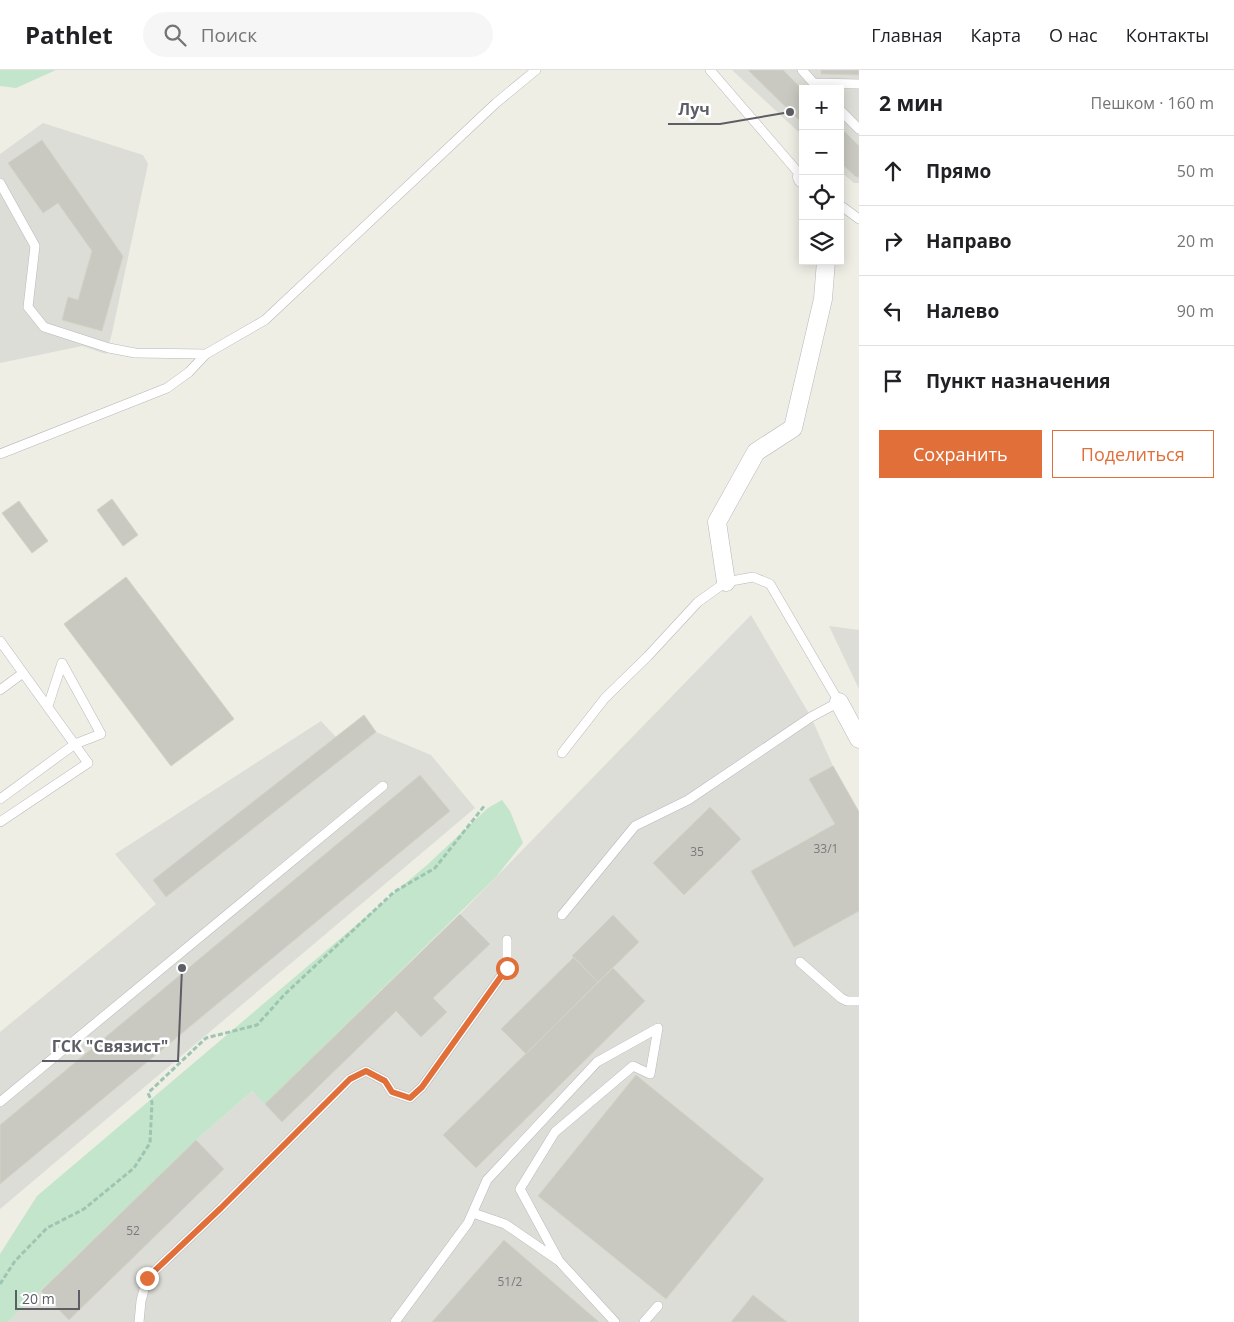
<!DOCTYPE html>
<html lang="ru">
<meta charset="utf-8">
<style>
:root{--surface:#fff;--page:#f6f6f6;--text:#202124;--muted:#757577;--line:#e0e0e0;--accent:#e06f3a}
body{margin:0;font-family:"Open Sans",sans-serif;background:var(--page);color:var(--text)}
.controls{position:absolute;right:15px;top:15px;display:grid;overflow:hidden;border-radius:0px;box-shadow:0 2px 12px #0003}
.controls button{width:45px;height:45px;display:grid;place-items:center;padding:0;border:0;border-bottom:1px solid var(--line);background:var(--surface);color:var(--text);font:25px sans-serif}
.scale{position:absolute;left:15px;bottom:12px;width:65px;box-sizing:border-box;padding-left:5px;border:2px solid #5d5e65;border-top:0;font-size:14px;line-height:18px;white-space:nowrap;color:#5d5e65;-webkit-text-stroke:4px #fff;paint-order:stroke}
.stop{position:absolute;width:15px;height:15px;margin:-11px;border:4px solid #e06f3a;border-radius:50%;background:#fff}
.stop.end{background:#e06f3a;border-color:#fff;box-shadow:0 1px 5px #0008}
.list{margin:0;padding:0;list-style:none}
h2{display:flex;justify-content:space-between;align-items:center;height:65px;margin:0;padding:0 20px;font-size:21px}
h2 small{font-size:16px;font-weight:400;color:var(--muted)}
.list li{display:grid;grid-template-columns:32px 1fr auto;gap:15px;align-items:center;box-sizing:border-box;height:70px;padding:0 20px;border-top:1px solid var(--line)}
.list b{display:block;font-size:19px;white-space:nowrap}
.list em{font-size:16px;font-style:normal;color:var(--muted)}
.actions{display:flex;gap:10px;padding:15px 20px}
.actions a{flex:1;padding:11px 0;border:1px solid var(--accent);border-radius:0px;text-align:center;font-size:18px;color:var(--accent)}
.actions .main{background:var(--accent);color:#fff}
.icon{flex:none;width:28px;height:28px;fill:none;stroke:currentColor;stroke-width:2;stroke-linecap:round;stroke-linejoin:round}
.map{position:relative;flex:none;width:859px;height:1252px;overflow:hidden}
header{display:flex;align-items:center;gap:30px;box-sizing:border-box;height:70px;padding:0 25px;background:var(--surface);border-bottom:1px solid var(--line)}
header strong{font-size:24px}
nav{display:flex;gap:28px;margin-inline-start:auto;font-size:18px}
.search{width:350px;height:45px;background:var(--page);display:flex;align-items:center;gap:12px;box-sizing:border-box;padding:0 18px;border-radius:28px;color:var(--muted);font-size:19px}
main{display:flex}
aside{flex:1;background:var(--surface)}
.map>svg:first-child{display:block}
</style>
<header>
<strong>Pathlet</strong>
<div class="search"><svg class="icon" aria-label="search" viewBox="0 0 24 24"><circle cx="10" cy="10" r="6"/><path d="M15 15l6 6"/></svg>Поиск</div>
<nav><a>Главная</a><a>Карта</a><a>О нас</a><a>Контакты</a></nav>
</header>
<main>
<div class="map">
<svg width="859" height="1252" viewBox="0 0 859 1252">
<rect width="100%" height="100%" fill="#eeeee5"/>
<path fill="#ddddd7" d="M732,0H859V113H854L840,101V19H803V66Z
M43,53L143,85L148,94L112,263L106,284L82,276L0,293V84Z
M751,545L811,647L833,696L859,742V1252H8L196,1070L252,1021L265,1033L460,844Z
M829,556L859,560V619Z
M364,645L376,662L431,685L475,738L0,1139V962L156,834L115,784L321,651L336,667Z"/>
<path fill="#c3e5cb" d="M0,0H56L16,18L0,16Z
M502,730L510,741L523,773L496,807L265,1034L252,1021L196,1070L8,1252H0V1184L37,1126L427,795L488,738Z"/>
<path fill="#cac9c1" stroke="#d3d2c4" d="M748,0H783L803,20V54Z
M821,0H859V5L821,4Z
M840,57L859,76V107H856L840,92Z
M42,70L123,186L102,261L62,250L68,227L78,230L92,181L58,133L43,143L8,93Z
M112,429L138,465L123,476L97,440Z
M19,431L48,471L32,483L2,443Z
M126,507L234,649L171,696L64,554Z
M364,645L376,662L166,827L153,810Z
M833,696L859,742V841L794,877L751,801L835,754L809,709Z
M420,705L450,741L0,1114V1055Z
M710,737L741,769L684,825L653,793Z
M460,844L490,874L433,928L447,942L421,967L396,941L282,1052L265,1034Z
M613,845L639,872L598,912L572,886Z
M574,887L598,912L526,984L501,959Z
M613,898L645,931L476,1098L443,1065Z
M636,1005L764,1109L666,1229L538,1126Z
M196,1070L224,1099L69,1250L41,1221Z
M504,1170L599,1252H432Z
M753,1225L787,1252H731Z"/>
<g fill="none" stroke-linecap="round" stroke-linejoin="round">
<defs>
<path id="service" d="M710,0L803,108
M802,0L817,17
M814,13L859,14
M840,40L859,59
M0,113L35,176L28,237L44,257L109,278L135,283L206,284
M840,135L859,149
M0,384L167,318L189,302L206,284L265,250L496,33L536,0
M0,571L88,693L0,752
M0,620L23,603
M562,683L605,628L648,586L698,532L726,512L753,507L770,514L839,632L811,647L688,730L635,756L562,845
M0,729L75,674L101,664L62,593L48,636
M800,892L841,928L847,931H859
M0,1032L383,716
M473,1143L505,1154L559,1191L615,1252
M559,1191L520,1119L555,1062L633,996L650,1004L658,958
M139,1252L141,1231L147,1208L221,1138L350,1009L366,1001L385,1011L392,1022L410,1028L422,1017L507,898V870
M395,1252L468,1153L487,1110L597,992L658,958
M644,1252L658,1236"/>
<path id="minor" d="M802,107L803,109
M726,512L717,452L756,382L793,358L823,229L826,191
M839,632L859,669"/>
</defs>
<use href="#service" stroke="#b7b8be" stroke-width="10"/>
<use href="#minor" stroke="#b7b8be" stroke-width="19"/>
<path stroke="#9dc5b2" stroke-width="3" stroke-dasharray="5 2.5" stroke-linecap="butt" d="M0,1214L15,1191L47,1158L84,1139L134,1098L150,1073L152,1032L148,1023L206,968L257,955L284,925L394,822L435,798L485,735"/>
<use href="#service" stroke="#fff" stroke-width="9"/>
<use href="#minor" stroke="#fff" stroke-width="18"/>
</g>
<g fill="none" stroke-linecap="round" stroke-linejoin="round">
<path stroke="#e06f3a" stroke-width="6" d="M147,1208L221,1138L350,1009L366,1001L385,1011L392,1022L410,1028L422,1017L507,898"/>
</g>
<g text-anchor="middle" dominant-baseline="central" stroke-width="5" stroke-linejoin="round" paint-order="stroke">
<g font-size="12" fill="#78797c">
<text x="826" y="778">33/1</text>
<text x="697" y="781">35</text>
<text x="133" y="1160">52</text>
<text x="510" y="1211">51/2</text>
</g>
</g>
<path fill="none" stroke="#5d5e65" stroke-width="2" d="M790 42L720 54H668M182 898L178 991H42"/>
<g fill="#5d5e65" stroke="#fff" stroke-width="2">
<circle cx="790" cy="42" r="5"/>
<circle cx="182" cy="898" r="5"/>
</g>
<g font-size="16" text-anchor="middle" font-weight="bold" fill="#5d5e65" stroke="#fff" stroke-width="5" stroke-linejoin="round" paint-order="stroke">
<text x="694" y="45">Луч</text>
<text x="110" y="982">ГСК "Связист"</text>
</g>
</svg>
<div class="controls">
<button>+</button>
<button>−</button>
<button><svg class="icon" aria-label="locate" viewBox="0 0 24 24"><circle cx="12" cy="12" r="6"/><path d="M12 2v4M12 18v4M2 12h4M18 12h4"/></svg></button>
<button><svg class="icon" aria-label="layers" viewBox="0 0 24 24"><path d="M12 4l9 5-9 5-9-5zM3 14l9 5 9-5"/></svg></button>
</div>
<div class="scale">20 m</div>
<div class="stop" style="left:507px;top:898px"></div>
<div class="stop end" style="left:147px;top:1208px"></div>
</div>
<aside>
<h2>2 мин<small>Пешком · 160 m</small></h2>
<ul class="list">
<li><svg class="icon" aria-label="ahead" viewBox="0 0 24 24"><path d="M12 20V5M6 11l6-6 6 6"/></svg><div><b>Прямо</b></div><em>50 m</em></li>
<li><svg class="icon" aria-label="right" viewBox="0 0 24 24"><path d="M7 20v-9h11M14 6l5 5-5 5"/></svg><div><b>Направо</b></div><em>20 m</em></li>
<li><svg class="icon" aria-label="left" viewBox="0 0 24 24"><path d="M17 20v-9H6M10 6l-5 5 5 5"/></svg><div><b>Налево</b></div><em>90 m</em></li>
<li><svg class="icon" aria-label="arrive" viewBox="0 0 24 24"><path d="M6 21V4h12l-3 4 3 4H6"/></svg><div><b>Пункт назначения</b></div></li>
</ul>
<div class="actions"><a class="main">Сохранить</a><a>Поделиться</a></div>
</aside>
</main>
